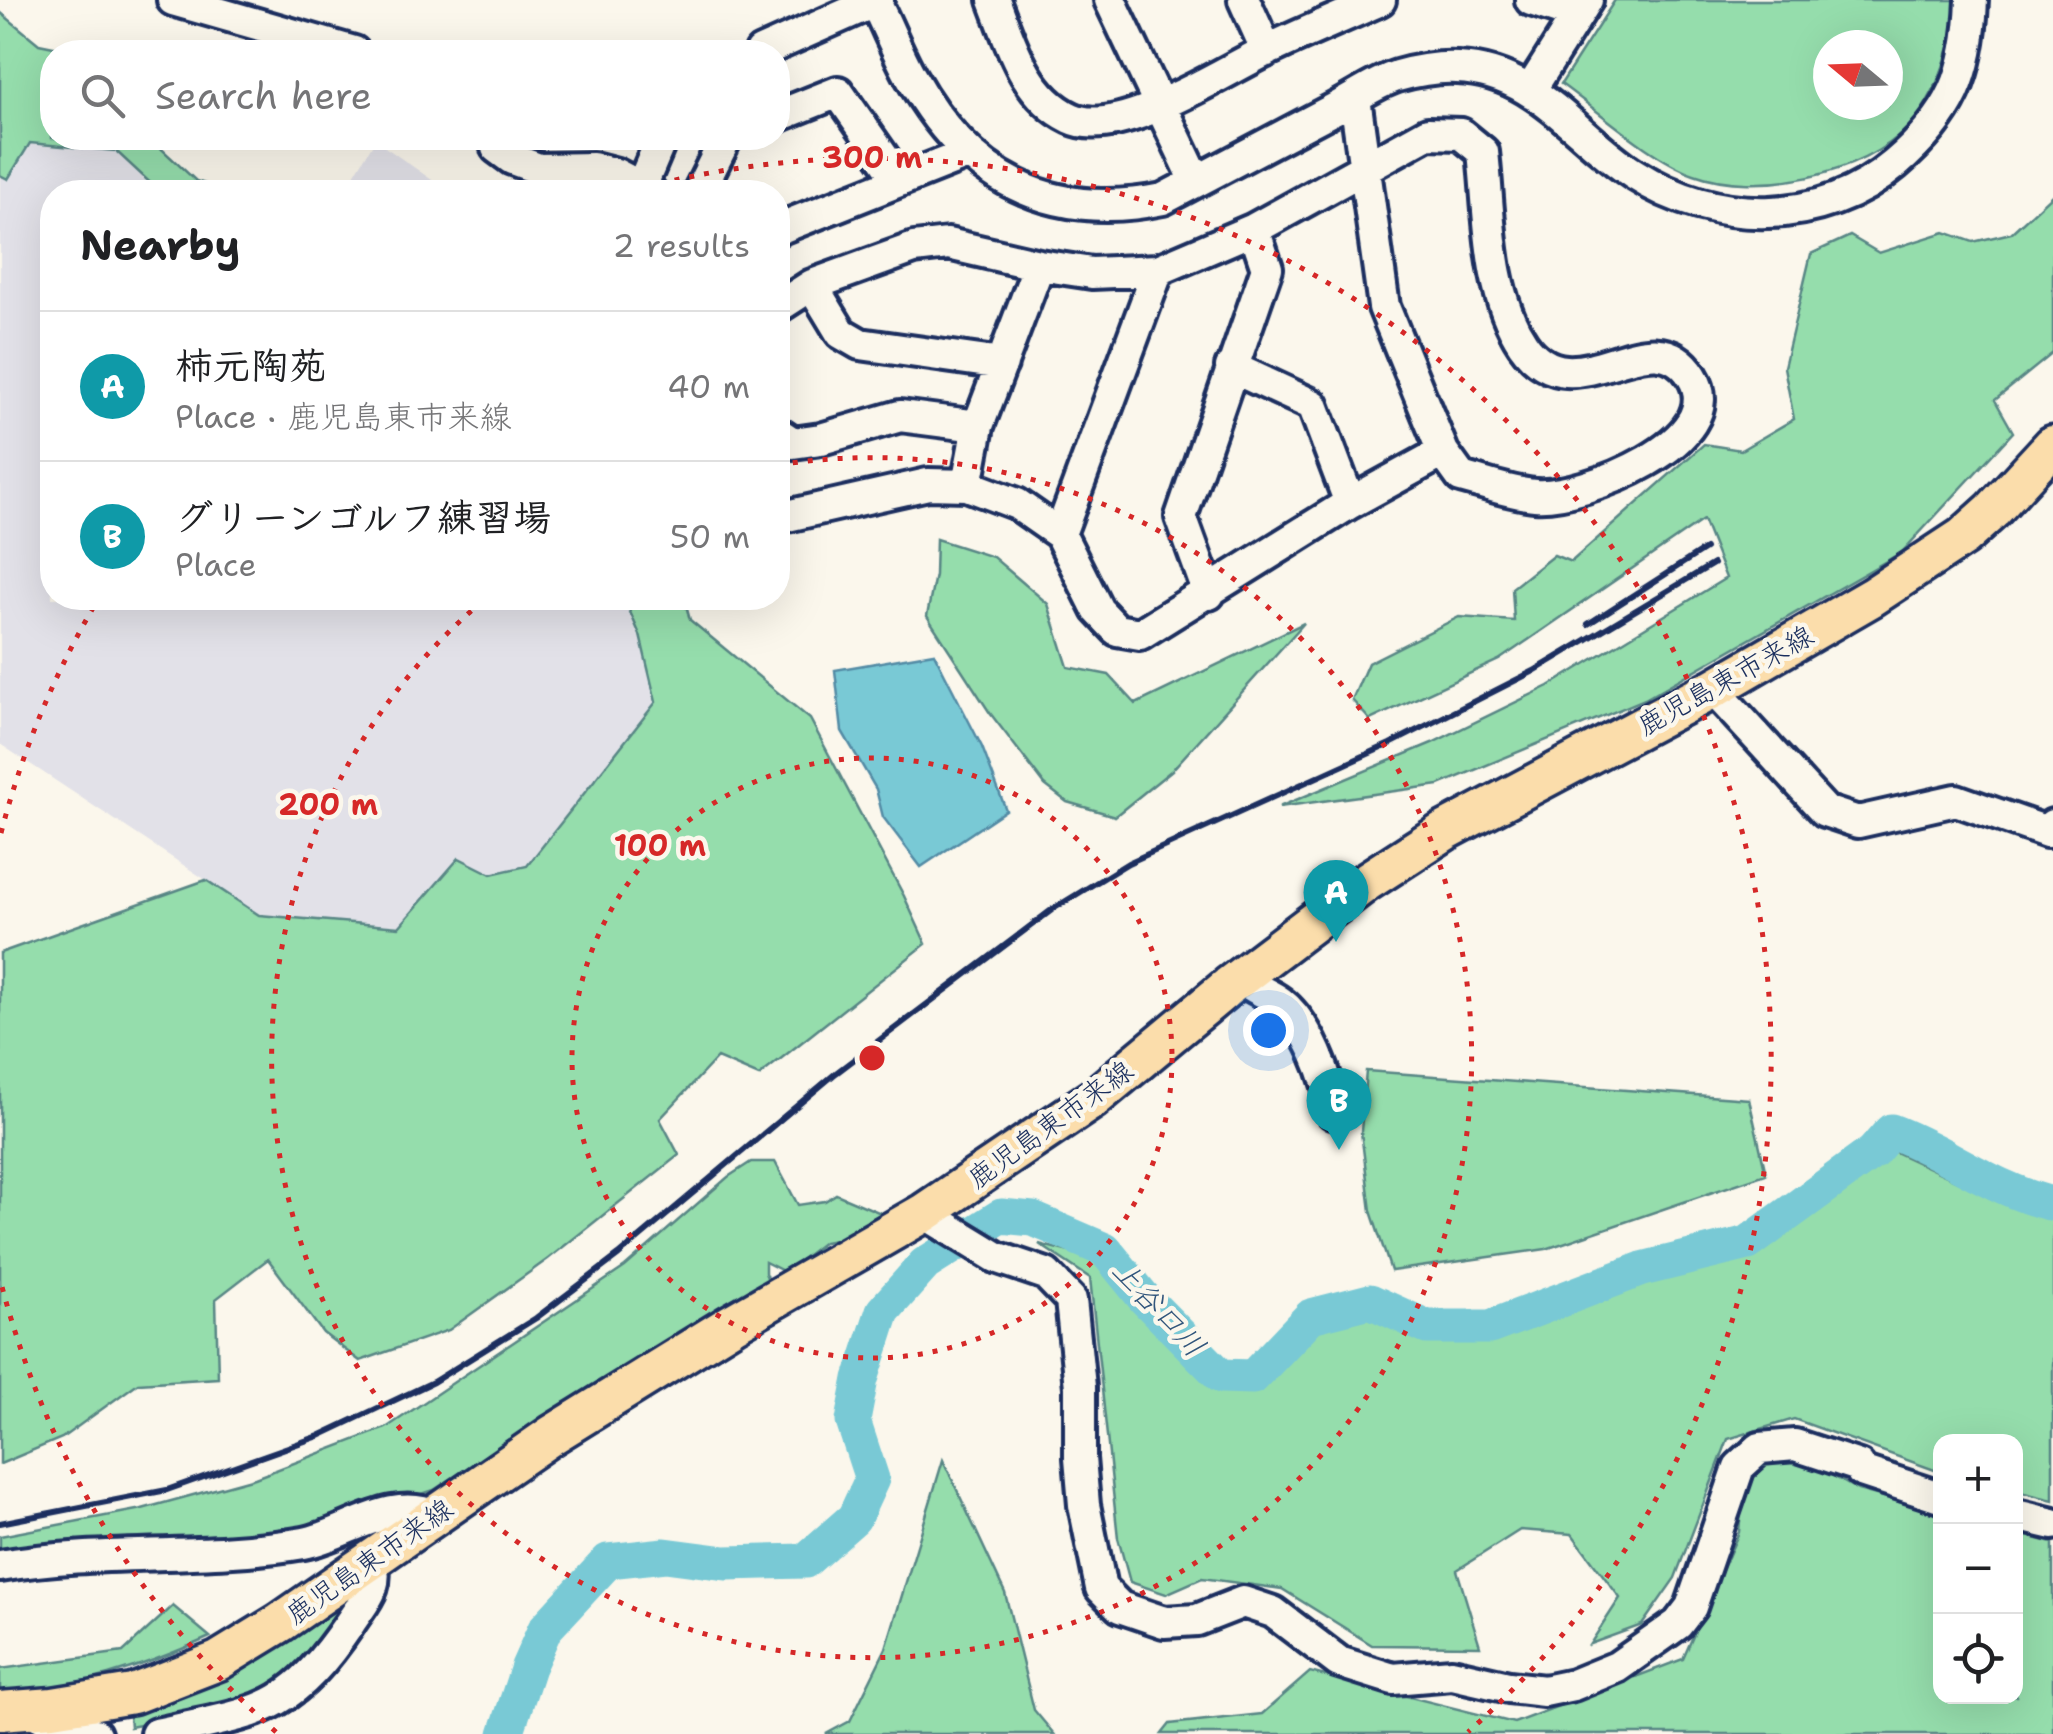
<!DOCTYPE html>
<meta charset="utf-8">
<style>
:root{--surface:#fff;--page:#f6f6f6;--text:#202124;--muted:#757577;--line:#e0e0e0;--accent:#1f6fb2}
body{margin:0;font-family:"Shantell Sans","Klee One",sans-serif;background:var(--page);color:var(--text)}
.controls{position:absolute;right:30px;bottom:30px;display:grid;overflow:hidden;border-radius:20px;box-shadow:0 10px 40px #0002}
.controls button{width:90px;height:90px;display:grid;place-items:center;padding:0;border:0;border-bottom:2px solid var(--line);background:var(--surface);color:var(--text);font:50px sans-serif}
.compass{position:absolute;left:1813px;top:30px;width:90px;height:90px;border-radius:50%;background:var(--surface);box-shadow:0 10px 40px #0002;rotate:289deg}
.you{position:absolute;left:1268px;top:1030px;width:35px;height:35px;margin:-25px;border:8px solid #fff;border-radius:50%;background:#1a73e8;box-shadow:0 0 0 15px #1a73e833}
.badge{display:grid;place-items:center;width:65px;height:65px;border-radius:50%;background:var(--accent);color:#fff;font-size:32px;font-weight:700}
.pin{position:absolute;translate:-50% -82px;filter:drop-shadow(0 2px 5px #0008)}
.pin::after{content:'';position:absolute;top:52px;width:35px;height:30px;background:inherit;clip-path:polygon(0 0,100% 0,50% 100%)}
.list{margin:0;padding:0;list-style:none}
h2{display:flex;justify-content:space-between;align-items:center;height:130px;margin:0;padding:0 40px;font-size:42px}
h2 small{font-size:32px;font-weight:400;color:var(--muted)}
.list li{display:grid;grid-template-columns:65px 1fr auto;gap:30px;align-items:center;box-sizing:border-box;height:150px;padding:0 40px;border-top:2px solid var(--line)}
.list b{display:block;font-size:38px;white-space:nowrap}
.list p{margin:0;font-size:32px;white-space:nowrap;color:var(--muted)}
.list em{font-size:32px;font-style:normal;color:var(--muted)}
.icon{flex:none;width:55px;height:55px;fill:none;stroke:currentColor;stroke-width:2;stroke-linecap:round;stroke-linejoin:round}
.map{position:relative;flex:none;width:2053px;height:1734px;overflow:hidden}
.search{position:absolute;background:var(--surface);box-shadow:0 10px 40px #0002;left:40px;top:40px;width:750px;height:110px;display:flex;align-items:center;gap:25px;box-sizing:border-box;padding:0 35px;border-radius:40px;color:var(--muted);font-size:38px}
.panel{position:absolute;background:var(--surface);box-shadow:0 10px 40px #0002;left:40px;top:180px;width:750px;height:430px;border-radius:40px}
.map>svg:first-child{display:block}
</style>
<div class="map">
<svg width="2053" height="1734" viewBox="0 0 2053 1734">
<rect width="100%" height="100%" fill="#fbf7ec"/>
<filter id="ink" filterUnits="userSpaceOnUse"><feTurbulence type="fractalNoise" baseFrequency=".01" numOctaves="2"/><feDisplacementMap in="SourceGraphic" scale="20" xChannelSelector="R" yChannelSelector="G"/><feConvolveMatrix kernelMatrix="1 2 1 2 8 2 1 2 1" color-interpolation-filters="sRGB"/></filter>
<g filter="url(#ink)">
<path fill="#e2e1e8" d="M375,140L449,192H344Z
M30,143L116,151L160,192H52V598H624L640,635L656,702L527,866L491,874L459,858L399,928L259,915L0,744V175L9,179Z"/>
<path fill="#95ddac" stroke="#588685" stroke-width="2.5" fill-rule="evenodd" d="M1615,0H1959C1951,46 1941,91 1909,126C1863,176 1756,197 1694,174C1651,159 1599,111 1561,84ZM1828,45H1888V105H1828Z
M0,12L39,44L78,52H52V138H150L196,181L229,192H160L116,151L30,143L8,179L0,175Z
M2053,194V353L1995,400L2013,432L1902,552L1645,699L1439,785L1279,807L1432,743L1549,686L1726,578L1703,520L1499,660L1370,720L1352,700L1368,663L1459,617L1514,621L1512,588L1554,555L1571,562L1704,444L1741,450L1794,419L1784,367L1811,254L1850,236L1879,253L1945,232L1973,242L2011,233Z
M936,539L993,557L1048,604L1068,667L1109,675L1136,704L1304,623L1172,770L1115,816L1067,802L1045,785L990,713L927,616L935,575Z
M624,598H684L690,620L810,719L904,896L926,944L759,1076L717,1058L660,1119L679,1155L548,1259L449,1330L360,1361L323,1333L268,1259L216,1299L218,1378L138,1383L62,1438L0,1464V953L206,880L259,915L399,927L459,858L491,874L527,866L656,702L640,635Z
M1366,1071L1749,1099L1766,1174L1546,1249L1391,1271L1371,1211L1361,1132Z
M1891,1150L2022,1211L2053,1217V1500L2016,1491V1442H1940V1472L1794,1419L1728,1439L1675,1578L1642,1625L1590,1644L1620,1598L1572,1534L1520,1530L1457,1570L1480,1646L1372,1645L1282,1589L1202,1578L1166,1594L1130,1582L1118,1538L1090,1278L1039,1244L1096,1259L1217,1389H1253L1314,1326L1363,1314L1426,1338L1496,1340L1652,1279L1765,1250Z
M751,1162H775L798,1205L825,1201L836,1194L881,1213L847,1238L824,1242L785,1272L765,1262V1273L770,1284L541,1419L434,1490L309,1531L0,1558V1536L142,1509L255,1478L386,1428L625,1267L728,1177Z
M1763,1459L1812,1464L1858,1490L1940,1512V1696H2016V1533L2053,1543V1734H1162L1170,1724L1262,1714L1310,1672L1514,1723L1683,1659L1739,1532L1742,1499Z
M943,1460L1005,1593L1034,1710L1054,1734H826L850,1721L886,1648Z
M364,1582L292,1680L248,1704L130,1727L129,1715L200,1689L252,1662Z
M173,1606L210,1637C145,1666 72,1692 0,1690V1669L123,1652Z"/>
<path fill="#79c9d5" stroke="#538ba5" stroke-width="2.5" d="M934,653L982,747L1006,810L921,867L883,817L876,789L842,731L835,670Z"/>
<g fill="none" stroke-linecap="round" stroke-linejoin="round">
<path stroke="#79c9d5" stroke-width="35" d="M506,1734L528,1667L545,1629L608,1561L665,1555L726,1563L805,1561L854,1518L872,1479L853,1421L861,1379L883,1311L925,1264L1001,1216L1033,1219L1105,1250L1145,1299L1221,1376L1253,1377L1311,1316L1370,1301L1427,1327H1490L1642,1269L1748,1243L1873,1152L1891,1131C1947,1152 1995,1191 2053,1204"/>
<defs>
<path id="minor" d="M173,0L354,52
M874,0C887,25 897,52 911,77C968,179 1049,222 1163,199C1219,169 1275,140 1330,111C1352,100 1375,83 1397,76C1415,71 1439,67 1457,68C1537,71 1573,135 1634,174C1715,226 1821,227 1895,164C1952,115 1969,75 1972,0
M994,0C1011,44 1025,96 1071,118C1118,141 1225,70 1268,50C1305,32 1343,17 1380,0
M1110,0L1196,181
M1244,0L1267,51
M1531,0L1577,15
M761,52L878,0
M1531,89L1587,0
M778,116L838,92L900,181
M497,148L512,159L539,169L593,168L616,174L650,192
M639,192L658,147V138
M699,192L726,138
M778,229L967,154
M812,285L841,333L860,344L1002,364
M778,307L812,285L914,248L948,244L1039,265L1092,273L1158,270L1254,229L1428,133L1461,134L1483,152C1490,213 1487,291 1523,344C1574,418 1650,310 1692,376C1733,441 1582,499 1535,495C1510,493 1484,483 1461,477L1443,452L1384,307L1355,98
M1231,367L1313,405L1350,503
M778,433L793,443L821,439L900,416L978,426
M967,485L978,426L1039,265
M778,518L928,484L967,485L1017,504L1060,534L1098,610L1117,630L1140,634L1350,503L1443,452
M1060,534L1158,270
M1209,594L1181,517L1267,268L1254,229
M1713,689L1825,811L1858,822L1956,800L2047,832L2053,825
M1240,977C1252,989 1267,992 1280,1002C1308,1023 1330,1080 1333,1113
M924,1213L996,1257L1046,1274L1071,1300L1080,1387V1458L1084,1505L1101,1588L1120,1607L1164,1622L1197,1620L1243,1602L1273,1612L1339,1662L1393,1679L1452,1674L1509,1687L1544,1691L1573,1685L1617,1667L1678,1624L1691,1607L1739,1467L1760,1448L1795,1445L1859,1466L1861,1471L1940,1497
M2016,1515L2053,1524
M0,1566C101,1549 204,1560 304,1543C347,1535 391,1496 435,1516
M27,1709L67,1729L95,1734
M156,1734C258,1711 287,1716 350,1623C365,1600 380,1587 371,1560"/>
<path id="major" d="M0,1711L53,1707L133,1694L218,1661L280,1623L552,1435L733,1323L924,1213L1093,1099L1229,986L1366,882L1445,831L1713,689L1872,597L1963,537L1993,510L2053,445"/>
</defs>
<use href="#minor" stroke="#1b2f5e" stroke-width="38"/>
<use href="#major" stroke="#1b2f5e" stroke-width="45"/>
<use href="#minor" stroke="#fbf7ec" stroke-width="30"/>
<use href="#major" stroke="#fbddab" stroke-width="38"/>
<path stroke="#1b2f5e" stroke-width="6" d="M1588,624L1705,549
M0,1523L167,1490L319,1436L433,1382L536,1318L619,1255L836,1073L1053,909L1128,863L1390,744L1534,671L1713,564"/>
</g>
</g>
<g fill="none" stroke="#d62828" stroke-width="5" stroke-dasharray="5 10">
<circle cx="872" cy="1058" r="300"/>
<path d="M778 465A600 600 0 1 1 486 598"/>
<path d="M276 1732A900 900 0 0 1 1 1283M1 833A900 900 0 0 1 97 601M631 191A900 900 0 0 1 1468 1732"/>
</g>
<g text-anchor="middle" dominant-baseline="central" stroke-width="9" stroke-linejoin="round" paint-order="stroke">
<g font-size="28" fill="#1b2f5e" stroke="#fbf7ec">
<text transform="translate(1725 680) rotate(-29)">鹿児島東市来線</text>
<text transform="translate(1050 1124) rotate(-36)">鹿児島東市来線</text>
<text transform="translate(369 1561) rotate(-35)">鹿児島東市来線</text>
</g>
<g font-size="30" font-style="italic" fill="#32567c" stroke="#fbf7ec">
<text transform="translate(1159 1308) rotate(47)">上谷口川</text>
</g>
</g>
<circle cx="872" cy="1058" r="15" fill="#d62828" stroke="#fbf7ec" stroke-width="5"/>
<g font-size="30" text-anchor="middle" font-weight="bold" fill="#d62828" stroke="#fbf7ec" stroke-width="9" stroke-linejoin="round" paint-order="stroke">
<text x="872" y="168">300 m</text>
<text x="328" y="815">200 m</text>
<text x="660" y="856">100 m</text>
</g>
</svg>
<div class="controls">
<button>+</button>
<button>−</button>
<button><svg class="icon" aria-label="locate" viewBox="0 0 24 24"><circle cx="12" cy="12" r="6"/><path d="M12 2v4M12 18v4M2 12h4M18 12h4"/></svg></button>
</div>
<svg class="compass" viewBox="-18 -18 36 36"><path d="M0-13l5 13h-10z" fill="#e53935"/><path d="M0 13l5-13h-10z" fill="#757577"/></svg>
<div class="you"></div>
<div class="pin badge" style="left:1336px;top:942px;background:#0f9aa8">A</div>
<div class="pin badge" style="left:1339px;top:1150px;background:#0f9aa8">B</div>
<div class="search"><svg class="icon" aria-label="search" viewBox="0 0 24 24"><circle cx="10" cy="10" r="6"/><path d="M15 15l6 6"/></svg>Search here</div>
<section class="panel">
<h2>Nearby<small>2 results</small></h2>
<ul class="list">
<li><span class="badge" style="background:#0f9aa8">A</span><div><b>柿元陶苑</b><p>Place · 鹿児島東市来線</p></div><em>40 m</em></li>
<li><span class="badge" style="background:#0f9aa8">B</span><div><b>グリーンゴルフ練習場</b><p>Place</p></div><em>50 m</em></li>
</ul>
</section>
</div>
